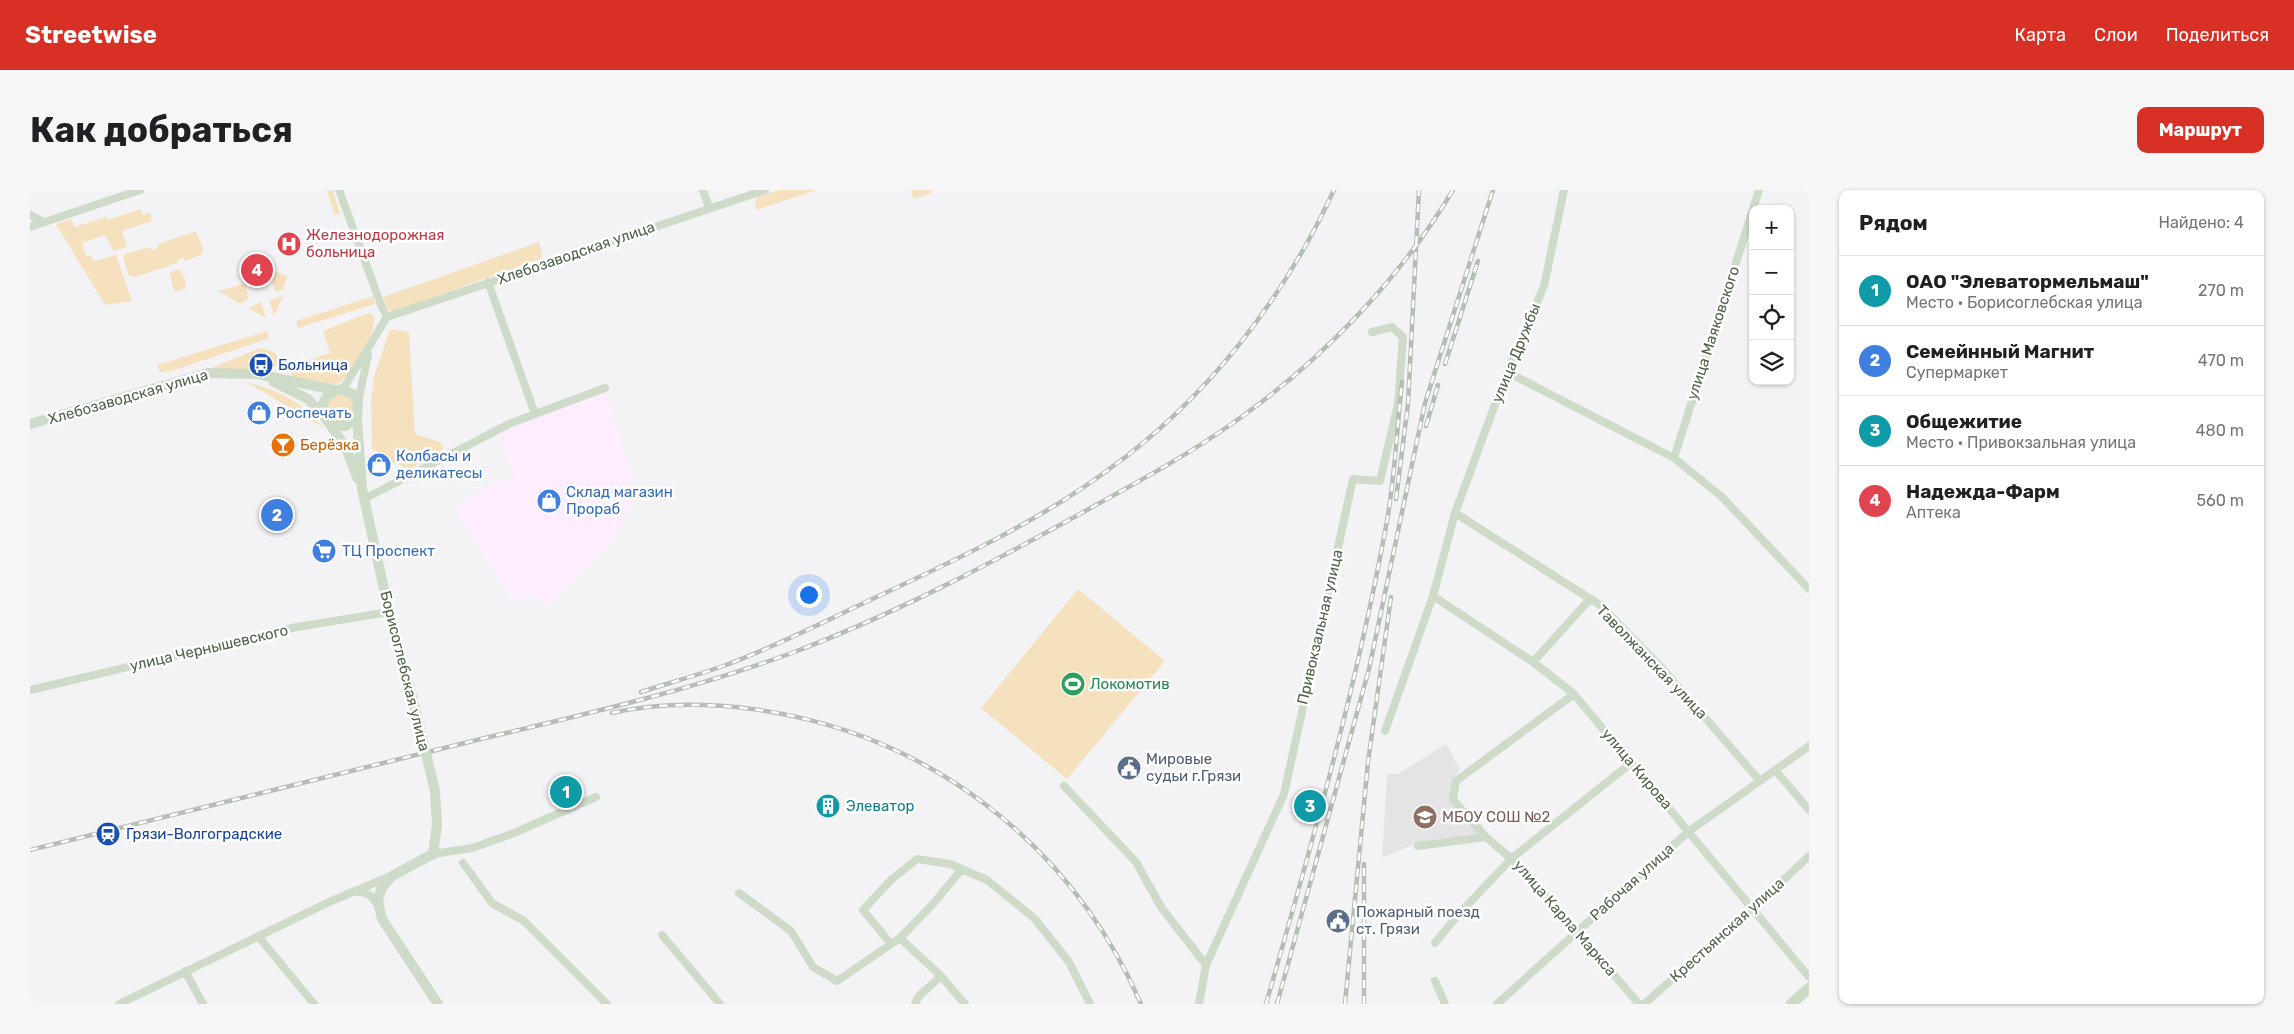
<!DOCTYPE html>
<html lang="ru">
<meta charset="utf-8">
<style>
:root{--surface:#fff;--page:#f6f6f6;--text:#202124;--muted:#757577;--line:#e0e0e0;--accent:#d93025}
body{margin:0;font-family:Rubik,sans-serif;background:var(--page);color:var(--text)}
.controls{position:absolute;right:15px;top:15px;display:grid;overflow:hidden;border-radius:10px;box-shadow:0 1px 4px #0004}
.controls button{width:45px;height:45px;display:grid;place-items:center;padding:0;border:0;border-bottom:1px solid var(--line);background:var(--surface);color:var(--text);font:25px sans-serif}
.you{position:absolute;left:778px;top:404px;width:18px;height:18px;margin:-12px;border:4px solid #fff;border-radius:50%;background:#1a73e8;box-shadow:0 0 0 8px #1a73e833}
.badge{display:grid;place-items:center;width:32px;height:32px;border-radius:50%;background:var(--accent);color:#fff;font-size:16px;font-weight:700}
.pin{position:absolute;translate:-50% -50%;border:2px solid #fff;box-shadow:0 1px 5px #0006}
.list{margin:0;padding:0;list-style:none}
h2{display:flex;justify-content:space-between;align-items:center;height:65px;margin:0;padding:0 20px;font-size:21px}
h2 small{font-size:16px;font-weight:400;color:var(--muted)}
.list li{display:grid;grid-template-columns:32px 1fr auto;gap:15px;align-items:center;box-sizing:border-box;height:70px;padding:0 20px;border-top:1px solid var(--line)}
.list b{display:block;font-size:19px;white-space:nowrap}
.list p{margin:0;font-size:16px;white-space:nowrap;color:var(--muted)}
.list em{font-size:16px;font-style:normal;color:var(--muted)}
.icon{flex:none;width:28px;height:28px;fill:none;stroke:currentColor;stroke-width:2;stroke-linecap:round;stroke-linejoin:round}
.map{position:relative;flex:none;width:1779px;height:814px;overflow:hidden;border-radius:10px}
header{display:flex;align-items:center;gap:30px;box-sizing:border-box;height:70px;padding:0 25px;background:var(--accent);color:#fff}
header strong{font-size:24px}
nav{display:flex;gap:28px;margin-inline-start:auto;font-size:18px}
.intro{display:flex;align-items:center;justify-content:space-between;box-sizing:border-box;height:120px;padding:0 30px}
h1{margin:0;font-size:35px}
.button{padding:12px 22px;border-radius:10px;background:var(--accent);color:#fff;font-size:18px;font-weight:700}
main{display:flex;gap:30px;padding:0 30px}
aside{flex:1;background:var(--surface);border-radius:10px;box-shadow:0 1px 4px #0004}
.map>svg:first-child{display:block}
</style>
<header>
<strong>Streetwise</strong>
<nav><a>Карта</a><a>Слои</a><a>Поделиться</a></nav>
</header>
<div class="intro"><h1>Как добраться</h1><a class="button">Маршрут</a></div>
<main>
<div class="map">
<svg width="1779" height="814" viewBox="0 0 1779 814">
<rect width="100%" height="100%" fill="#f3f3f5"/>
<path fill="#fdedfe" d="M576,202L607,305L578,357L517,415L499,403L483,413L425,318L453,299L485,285L468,245L501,227Z"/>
<path fill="#e4e4e6" d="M1416,554L1430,579L1424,587L1420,611L1450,644L1387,653L1352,668L1357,584H1368Z"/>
<path fill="#f5e1be" d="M303,0L310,25L304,23L297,1Z
M749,0H787L726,20L725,13L727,7Z
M881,0H901V3L884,9Z
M111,19L113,25L120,23L122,31L92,41L97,57L84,61L75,45L52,53L56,66H61L64,71L86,65L102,111L75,115L26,34L41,29L44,37L76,27L78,30Z
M166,41L173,58L171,65L155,71L154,68L147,70L148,73L105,87L99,86L93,68L95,64L120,57L121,60L128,58V54Z
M509,52L512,65L510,69L362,122L357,118L353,107Z
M149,79L155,90L156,98L144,102L139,83Z
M247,82L257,86L253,100L245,101L240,85Z
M216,93L218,109L211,114L188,101Z
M253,106L244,126L239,110Z
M343,106L345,114L268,138L266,131Z
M231,112L236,128L218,118Z
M339,123L344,126C347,142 322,190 305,194C294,197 275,190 263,189L261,181L264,175L300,163L293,141Z
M362,139L379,142L385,244L410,252L413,256L412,262L379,279L362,272L360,268L342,259L341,209L345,184L359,142Z
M237,141L239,147L237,149L141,181L130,182L127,175Z
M230,158L245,162L249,172L247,176L240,179H179Z
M216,192C251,201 270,210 294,238Z
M298 218a13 13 0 1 1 26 0a13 13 0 1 1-26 0Z
M1048,399L1135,471L1037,589L951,518Z"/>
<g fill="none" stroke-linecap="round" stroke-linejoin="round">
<path stroke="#cedbc8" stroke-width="8" d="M309,0L351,115L357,127
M673,0L679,18
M1723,19L1729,0
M0,25L12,31
M0,37L110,0
M458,92L505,224
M357,127L735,0
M1477,182L1644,268L1692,307L1779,399
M313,199L357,127
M328,212L338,165
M1644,268L1723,19
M334,309L481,233L575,198
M1425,323L1570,415L1632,478L1729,590
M1403,406L1503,472L1544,504L1779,787
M1503,472L1560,409
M0,500L267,437L359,422
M1544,504L1426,591L1423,610L1456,647L1491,677L1609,814
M1355,541L1403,406L1425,323L1477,182L1514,96L1534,0
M1746,581L1779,620
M1034,596L1106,672L1131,717L1176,775
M1388,656L1456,647
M403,664L442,658L484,643L566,607
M433,673L462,713L494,731L577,814
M327,702C339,702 343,707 349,717
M709,703L761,741L783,777L807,791L870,748L902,715L932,679
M632,745L690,814
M228,746L284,814
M870,748L911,786L935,814
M1405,753L1427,726L1482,668L1601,573
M861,754L833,720L861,690L887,669L920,674L957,690L1004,728L1039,772L1060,814
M155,781L173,814
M1405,791L1415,814
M89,814L299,712L361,686
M885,814L889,806L911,786
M1169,814L1176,775L1254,604L1323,289L1350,291L1368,214L1373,147L1362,137L1342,142
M1467,814L1658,642L1779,556
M1614,814L1724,718L1779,666"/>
<path stroke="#cedbc8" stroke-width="10" d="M244,192L278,209L293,226
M327,228L315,236L299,233C287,218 293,202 313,199L324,205L328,212L327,228L332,299L359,422L382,506
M299,233L315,256L328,289
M0,234L178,183L227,184L305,200
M405,601L407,635L403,664L362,686L351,699L348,711L352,729L408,814"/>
<path stroke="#caddc4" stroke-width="11" d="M1761,814L1779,798"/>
<defs>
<path id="rail" d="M1415,174L1448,71
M1396,236L1408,195
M1366,309L1378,214L1389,0
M611,502C639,493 668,485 696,475C750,455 801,428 853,404C930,368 1009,331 1078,280C1177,209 1253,110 1304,0
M582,523C627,513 676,513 722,519C897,542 1041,653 1111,814
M0,660C152,623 303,585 455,548C557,524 660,500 759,464C863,425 960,374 1057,320C1106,293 1156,266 1203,233C1290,172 1368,92 1423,0
M1236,814C1282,654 1327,495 1357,331C1365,285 1367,238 1372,192
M1247,814L1339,479L1395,213L1463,0
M1315,814L1338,572L1361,407
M1334,814V674"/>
</defs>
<use href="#rail" stroke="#b5beb4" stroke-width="4.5"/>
<use href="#rail" stroke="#fff" stroke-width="2.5" stroke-dasharray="8" stroke-linecap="butt"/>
<path stroke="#cedbc8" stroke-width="10" d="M382,506L405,601"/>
</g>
<defs>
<symbol id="hospital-disc" viewBox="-11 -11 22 22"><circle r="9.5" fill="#e0444e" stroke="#fff"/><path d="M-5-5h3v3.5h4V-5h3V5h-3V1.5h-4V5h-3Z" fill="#fff"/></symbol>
<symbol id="bus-disc" viewBox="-11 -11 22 22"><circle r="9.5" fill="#1a4fb4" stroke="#fff"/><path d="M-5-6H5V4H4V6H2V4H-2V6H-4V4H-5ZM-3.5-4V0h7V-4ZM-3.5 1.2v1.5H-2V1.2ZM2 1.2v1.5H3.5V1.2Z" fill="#fff"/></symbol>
<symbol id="shop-disc" viewBox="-11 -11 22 22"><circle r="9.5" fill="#3f7fe0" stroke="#fff"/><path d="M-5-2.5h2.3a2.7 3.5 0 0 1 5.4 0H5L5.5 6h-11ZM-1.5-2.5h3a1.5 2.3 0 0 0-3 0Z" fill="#fff"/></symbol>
<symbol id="bar-disc" viewBox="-11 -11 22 22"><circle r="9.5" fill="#e8710a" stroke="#fff"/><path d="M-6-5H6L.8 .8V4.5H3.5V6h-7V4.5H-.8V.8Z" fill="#fff"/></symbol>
<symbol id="supermarket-disc" viewBox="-11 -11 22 22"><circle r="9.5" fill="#3f7fe0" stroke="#fff"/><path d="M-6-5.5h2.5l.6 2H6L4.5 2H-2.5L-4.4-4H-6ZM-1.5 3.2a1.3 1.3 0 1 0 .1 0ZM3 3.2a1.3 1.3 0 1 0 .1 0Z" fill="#fff"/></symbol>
<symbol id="stadium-disc" viewBox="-11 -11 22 22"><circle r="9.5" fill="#2e9e5b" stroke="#fff"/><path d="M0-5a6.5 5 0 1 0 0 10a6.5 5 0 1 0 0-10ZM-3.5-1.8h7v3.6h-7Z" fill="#fff"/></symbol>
<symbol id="civic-disc" viewBox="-11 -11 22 22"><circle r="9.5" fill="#5c6f8a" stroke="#fff"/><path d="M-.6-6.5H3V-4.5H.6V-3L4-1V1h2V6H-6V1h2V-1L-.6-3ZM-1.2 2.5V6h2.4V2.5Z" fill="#fff"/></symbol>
<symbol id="building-disc" viewBox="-11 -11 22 22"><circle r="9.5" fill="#0f9aa8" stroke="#fff"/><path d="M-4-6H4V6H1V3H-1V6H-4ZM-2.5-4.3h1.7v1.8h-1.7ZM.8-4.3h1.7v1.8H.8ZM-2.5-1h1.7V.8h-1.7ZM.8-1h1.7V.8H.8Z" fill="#fff"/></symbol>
<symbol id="school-disc" viewBox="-11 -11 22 22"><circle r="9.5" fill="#8d6e63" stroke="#fff"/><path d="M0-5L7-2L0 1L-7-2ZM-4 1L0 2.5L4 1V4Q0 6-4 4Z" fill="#fff"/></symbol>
<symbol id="station-disc" viewBox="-11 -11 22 22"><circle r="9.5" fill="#1a4fb4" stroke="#fff"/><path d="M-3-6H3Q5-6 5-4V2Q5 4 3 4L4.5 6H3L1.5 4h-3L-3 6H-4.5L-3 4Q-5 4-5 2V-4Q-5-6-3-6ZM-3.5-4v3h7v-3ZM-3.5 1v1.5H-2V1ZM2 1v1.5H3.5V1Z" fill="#fff"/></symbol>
</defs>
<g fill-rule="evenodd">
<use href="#hospital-disc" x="245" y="40" width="28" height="28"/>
<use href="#bus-disc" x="217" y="161" width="28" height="28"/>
<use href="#shop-disc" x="215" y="209" width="28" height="28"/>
<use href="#bar-disc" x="239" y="241" width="28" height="28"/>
<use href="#shop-disc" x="335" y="261" width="28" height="28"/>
<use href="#shop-disc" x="505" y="297" width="28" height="28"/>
<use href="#supermarket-disc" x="280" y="347" width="28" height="28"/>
<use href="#stadium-disc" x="1029" y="480" width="28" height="28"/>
<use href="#civic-disc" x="1085" y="564" width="28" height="28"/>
<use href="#building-disc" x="784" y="602" width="28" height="28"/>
<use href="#school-disc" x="1381" y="613" width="28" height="28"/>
<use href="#station-disc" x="64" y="630" width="28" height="28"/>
<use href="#civic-disc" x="1294" y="717" width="28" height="28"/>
</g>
<g text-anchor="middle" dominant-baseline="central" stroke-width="5" stroke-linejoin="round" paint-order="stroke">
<g font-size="15" fill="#be3a42" stroke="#fff" text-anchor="start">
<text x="276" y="45">Железнодорожная<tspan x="276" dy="17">больница</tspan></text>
</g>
<g font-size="15" fill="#4f6348" stroke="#fff">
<text transform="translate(546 63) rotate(-19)">Хлебозаводская улица</text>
<text transform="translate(1683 143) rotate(-72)">улица Маяковского</text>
<text transform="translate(1486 163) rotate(-68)">улица Дружбы</text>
<text transform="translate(98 207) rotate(-16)">Хлебозаводская улица</text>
<text transform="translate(1290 437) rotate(-77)">Привокзальная улица</text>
<text transform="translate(179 458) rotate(-13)">улица Чернышевского</text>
<text transform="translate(1622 472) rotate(46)">Таволжанская улица</text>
<text transform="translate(375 481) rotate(76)">Борисоглебская улица</text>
<text transform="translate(1607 579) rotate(50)">улица Кирова</text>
<text transform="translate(1602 692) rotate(-42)">Рабочая улица</text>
<text transform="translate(1535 728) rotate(49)">улица Карла Маркса</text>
<text transform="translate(1697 740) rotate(-42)">Крестьянская улица</text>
</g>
<g font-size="15" fill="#164399" stroke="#fff" text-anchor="start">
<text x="248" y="175">Больница</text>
<text x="96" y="644">Грязи-Волгоградские</text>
</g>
<g font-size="15" fill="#366cbe" stroke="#fff" text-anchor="start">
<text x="246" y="223">Роспечать</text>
<text x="366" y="266">Колбасы и<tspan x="366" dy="17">деликатесы</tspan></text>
<text x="536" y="302">Склад магазин<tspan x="536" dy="17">Прораб</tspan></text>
<text x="312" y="361">ТЦ Проспект</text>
</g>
<g font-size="15" fill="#c56008" stroke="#fff" text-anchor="start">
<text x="270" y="255">Берёзка</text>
</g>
<g font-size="15" fill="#27864d" stroke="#fff" text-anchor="start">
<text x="1060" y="494">Локомотив</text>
</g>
<g font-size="15" fill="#4e5e75" stroke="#fff" text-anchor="start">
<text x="1116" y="569">Мировые<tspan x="1116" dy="17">судьи г.Грязи</tspan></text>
<text x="1326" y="722">Пожарный поезд<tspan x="1326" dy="17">ст. Грязи</tspan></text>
</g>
<g font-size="15" fill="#0d838f" stroke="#fff" text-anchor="start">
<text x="816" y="616">Элеватор</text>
</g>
<g font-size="15" fill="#785e54" stroke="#fff" text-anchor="start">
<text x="1412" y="627">МБОУ СОШ №2</text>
</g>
</g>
</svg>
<div class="controls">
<button>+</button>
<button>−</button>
<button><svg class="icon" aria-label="locate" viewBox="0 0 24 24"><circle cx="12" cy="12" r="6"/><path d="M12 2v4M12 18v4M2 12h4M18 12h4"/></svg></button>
<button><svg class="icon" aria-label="layers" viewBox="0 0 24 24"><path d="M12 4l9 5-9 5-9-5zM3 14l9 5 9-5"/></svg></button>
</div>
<div class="you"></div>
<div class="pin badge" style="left:536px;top:602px;background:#0f9aa8">1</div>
<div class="pin badge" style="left:247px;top:325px;background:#3f7fe0">2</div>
<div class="pin badge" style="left:1280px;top:616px;background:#0f9aa8">3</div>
<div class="pin badge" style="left:227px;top:80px;background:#e0444e">4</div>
</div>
<aside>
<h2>Рядом<small>Найдено: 4</small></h2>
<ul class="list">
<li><span class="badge" style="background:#0f9aa8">1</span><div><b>ОАО &quot;Элеватормельмаш&quot;</b><p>Место · Борисоглебская улица</p></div><em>270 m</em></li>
<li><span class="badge" style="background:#3f7fe0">2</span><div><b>Семейнный Магнит</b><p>Супермаркет</p></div><em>470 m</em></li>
<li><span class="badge" style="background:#0f9aa8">3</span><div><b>Общежитие</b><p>Место · Привокзальная улица</p></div><em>480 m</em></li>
<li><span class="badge" style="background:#e0444e">4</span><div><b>Надежда-Фарм</b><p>Аптека</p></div><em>560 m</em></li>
</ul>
</aside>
</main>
